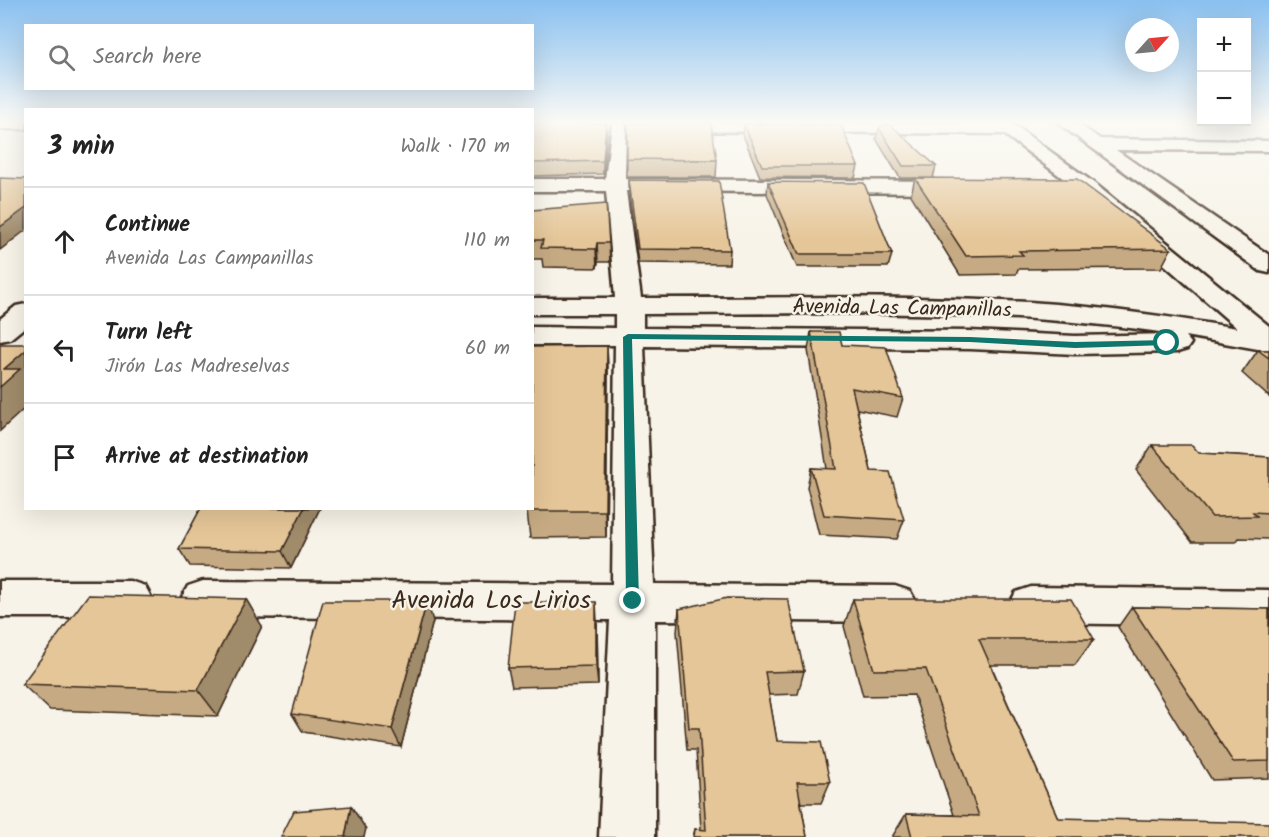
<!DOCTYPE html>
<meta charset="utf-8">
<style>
:root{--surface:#fff;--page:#f6f6f6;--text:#222;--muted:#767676;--line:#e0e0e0}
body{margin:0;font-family:Kalam,sans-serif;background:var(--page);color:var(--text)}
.controls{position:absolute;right:18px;top:18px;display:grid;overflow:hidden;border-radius:0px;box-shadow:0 6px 24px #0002}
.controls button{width:54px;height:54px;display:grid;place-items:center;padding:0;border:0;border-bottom:2px solid var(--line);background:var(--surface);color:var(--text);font:30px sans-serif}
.compass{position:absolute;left:1125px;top:18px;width:54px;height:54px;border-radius:50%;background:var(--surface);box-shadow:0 6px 24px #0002;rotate:63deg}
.stop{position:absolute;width:18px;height:18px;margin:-14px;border:4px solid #0f766e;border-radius:50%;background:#fff}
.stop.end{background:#0f766e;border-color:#fff;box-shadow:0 2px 6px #0008}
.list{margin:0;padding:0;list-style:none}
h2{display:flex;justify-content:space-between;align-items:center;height:78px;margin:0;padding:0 24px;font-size:26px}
h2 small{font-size:20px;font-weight:400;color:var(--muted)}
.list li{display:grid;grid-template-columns:39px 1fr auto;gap:18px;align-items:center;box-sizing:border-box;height:108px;padding:0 24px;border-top:2px solid var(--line)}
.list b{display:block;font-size:22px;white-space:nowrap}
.list p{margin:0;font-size:20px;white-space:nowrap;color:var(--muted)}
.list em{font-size:20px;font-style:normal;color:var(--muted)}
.icon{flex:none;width:33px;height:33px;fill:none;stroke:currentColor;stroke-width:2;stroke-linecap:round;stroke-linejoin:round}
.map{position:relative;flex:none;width:1269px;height:837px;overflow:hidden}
.search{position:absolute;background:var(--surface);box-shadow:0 6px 24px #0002;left:24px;top:24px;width:510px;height:66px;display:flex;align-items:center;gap:15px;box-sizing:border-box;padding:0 21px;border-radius:0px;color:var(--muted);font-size:22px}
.panel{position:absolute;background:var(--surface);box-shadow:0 6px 24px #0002;left:24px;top:108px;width:510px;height:402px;border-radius:0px}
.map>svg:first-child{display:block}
</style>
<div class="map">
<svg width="1269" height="837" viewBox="0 0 1269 837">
<rect width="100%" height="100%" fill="#f7f3e8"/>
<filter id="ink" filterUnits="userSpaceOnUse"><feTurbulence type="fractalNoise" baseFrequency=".0167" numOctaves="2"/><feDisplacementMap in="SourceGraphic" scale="12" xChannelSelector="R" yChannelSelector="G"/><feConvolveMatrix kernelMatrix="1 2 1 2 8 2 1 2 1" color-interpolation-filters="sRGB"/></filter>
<g filter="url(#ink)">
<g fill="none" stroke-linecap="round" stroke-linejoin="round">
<defs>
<path id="minor" d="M0,123H26V129H0Z
M612,123H624L626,126L625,179L956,181L963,183L966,187L963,191L956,193L626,191L641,298C779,298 918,294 1056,304C1117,309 1177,318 1237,328L1080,191L1004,134L668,131L660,126L662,123H1011L1094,183L1269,326V351L1185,336L1191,343L1187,349L1177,352L1075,354L970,349L644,346L654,584L895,586L910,591L917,604L910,617L895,622L655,620V837H599L610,620L203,617L188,612L181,599L188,586L203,581L612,584L615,345H532V327L615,328V314H532V298H615L606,191H532V179H605ZM643,314C819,314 998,307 1173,334L1075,336L970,331L643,328Z
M1058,123H1077L1100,139L1269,141V151L1116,150L1269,255V273L1260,271Z
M26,304V326L10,339L0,341V319L16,306Z
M0,581H130L145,586L152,599L145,612L130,617H0Z
M1031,587L1269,590V626L1031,623L1016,618L1009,605L1016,592Z"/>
</defs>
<use href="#minor" stroke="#3b2a1e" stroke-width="5"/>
<use href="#minor" fill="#f7f3e8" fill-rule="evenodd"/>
</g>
<path fill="#c5aa83" stroke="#3b2a1e" stroke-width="1.5" d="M532,123L607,134L603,174L532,176Z
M744,124L858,166L855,178L760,177L743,135Z
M879,128L936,166L933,178L1171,249L1161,268L1018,269L1016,274L960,275L911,195L915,178H900L876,139Z
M627,159L717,160L716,177H627Z
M629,180L730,250L729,264L638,263L629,193Z
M768,182L892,254L888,267H797L767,194Z
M532,210L609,243L610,262H598L597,268L543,267L542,259H532Z
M811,332L842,345L903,398L897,417L857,409L871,471L904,520L897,539L819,535L807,487L811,468L827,469L808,350Z
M607,346L608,371L606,537L530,538L527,511Z
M1258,350H1269V397L1242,373Z
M1152,445L1199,453L1269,457V539L1239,538L1236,542H1192L1136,470Z
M201,508H320L291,568L190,566L179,549Z
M853,599L1094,639L1075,665H991L1058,818L1269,837H892L906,814L954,815L914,695L863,696L844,626Z
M1132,607L1269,609V778L1212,780L1118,627Z
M679,609L804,671L798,694L769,695L777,741L830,782L821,803H801L807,837H693L695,829L701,830L696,750H687L677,632Z
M433,621L401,747L303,732L292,714Z
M597,621L598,685L512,687L508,668Z
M262,626L218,716L50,710L22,684Z"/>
<path fill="#a08b6a" stroke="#3b2a1e" stroke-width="1.5" d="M606,123L607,134L603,174V161Z
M26,208V230L0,250V227Z
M597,243L598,262L597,268L596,249Z
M607,346L608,371L606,537L605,511Z
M26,350V407L0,431V387L4,369Z
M304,508H320L291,568L282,551Z
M246,599L262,626L218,716L198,690Z
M427,601L433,621L401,747L392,729Z
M596,602L597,621L598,685L596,666Z
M351,806L366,829L364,837H345Z"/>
<path fill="#e5c698" stroke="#3b2a1e" stroke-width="1.5" d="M532,123H606L603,161L532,163Z
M628,123H711L717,160L627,159Z
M744,124L841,125L858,166H762Z
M883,125H891L936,166H903L879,128Z
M0,178L26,179V208L0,227Z
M915,178L1077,179L1171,249L1019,251L1023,255L966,256Z
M629,180L719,181L730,250L638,249Z
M768,182L864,183L892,254H799Z
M606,204L609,243H597L596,249L541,248L543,240H532V210Z
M811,332H839L842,345L886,347L903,398L852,388L871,471L890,472L904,520L824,515L811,468L836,469Z
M0,344H26V350L4,369H20L0,387Z
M607,346L605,511H527V508H532V347Z
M1258,350H1269V358Z
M1152,445H1192L1199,453L1269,457V513L1253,512L1257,516L1212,517Z
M201,508H304L282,551L179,549Z
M88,595L246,599L198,690L22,684Z
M727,598L788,599L804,671L765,672L777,741L821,742L830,782H797L807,837H694L695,829L706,830L699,728H689L679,609Z
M853,599H1071L1094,639H979L1058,818L1269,823V837H912L906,814L979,816L926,669L874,670Z
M323,601H427L392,729L292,714Z
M515,602H596V666L508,668Z
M1132,607L1269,609V761L1233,762Z
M351,806L345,837H281L294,811Z"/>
</g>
<linearGradient id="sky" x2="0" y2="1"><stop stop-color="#89c0f0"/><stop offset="0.51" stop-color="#fbfaf5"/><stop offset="1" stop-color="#fbfaf5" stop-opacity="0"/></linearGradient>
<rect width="1269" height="240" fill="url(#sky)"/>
<path fill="#0f766e" d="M628,334L970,337L1075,342L1167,340L1171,343L1167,345L1075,348L970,342L632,339L639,601L633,607L626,601L623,337Z"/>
<g text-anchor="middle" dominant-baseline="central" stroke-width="5" stroke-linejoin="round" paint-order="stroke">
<g font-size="21" fill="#3b2a1e" stroke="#f7f3e8">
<text transform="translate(902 309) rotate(1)">Avenida Las Campanillas</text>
</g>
<g font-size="26" fill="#3b2a1e" stroke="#f7f3e8">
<text x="491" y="601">Avenida Los Lirios</text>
</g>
</g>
</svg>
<div class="controls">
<button>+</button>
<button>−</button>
</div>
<svg class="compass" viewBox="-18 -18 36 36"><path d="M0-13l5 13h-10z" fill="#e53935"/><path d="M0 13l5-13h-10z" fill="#767676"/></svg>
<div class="stop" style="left:1167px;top:343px"></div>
<div class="stop end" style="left:633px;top:601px"></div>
<div class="search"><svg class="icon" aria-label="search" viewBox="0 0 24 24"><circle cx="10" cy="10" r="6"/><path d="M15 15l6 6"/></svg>Search here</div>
<section class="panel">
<h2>3 min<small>Walk · 170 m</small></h2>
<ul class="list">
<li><svg class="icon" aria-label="ahead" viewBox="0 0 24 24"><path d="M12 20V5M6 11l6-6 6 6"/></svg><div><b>Continue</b><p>Avenida Las Campanillas</p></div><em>110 m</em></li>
<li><svg class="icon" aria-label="left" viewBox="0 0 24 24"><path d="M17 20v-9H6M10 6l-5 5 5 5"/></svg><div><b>Turn left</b><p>Jirón Las Madreselvas</p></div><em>60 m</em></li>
<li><svg class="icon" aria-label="arrive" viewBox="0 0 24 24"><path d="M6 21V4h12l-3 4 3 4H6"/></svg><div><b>Arrive at destination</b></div></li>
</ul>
</section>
</div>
